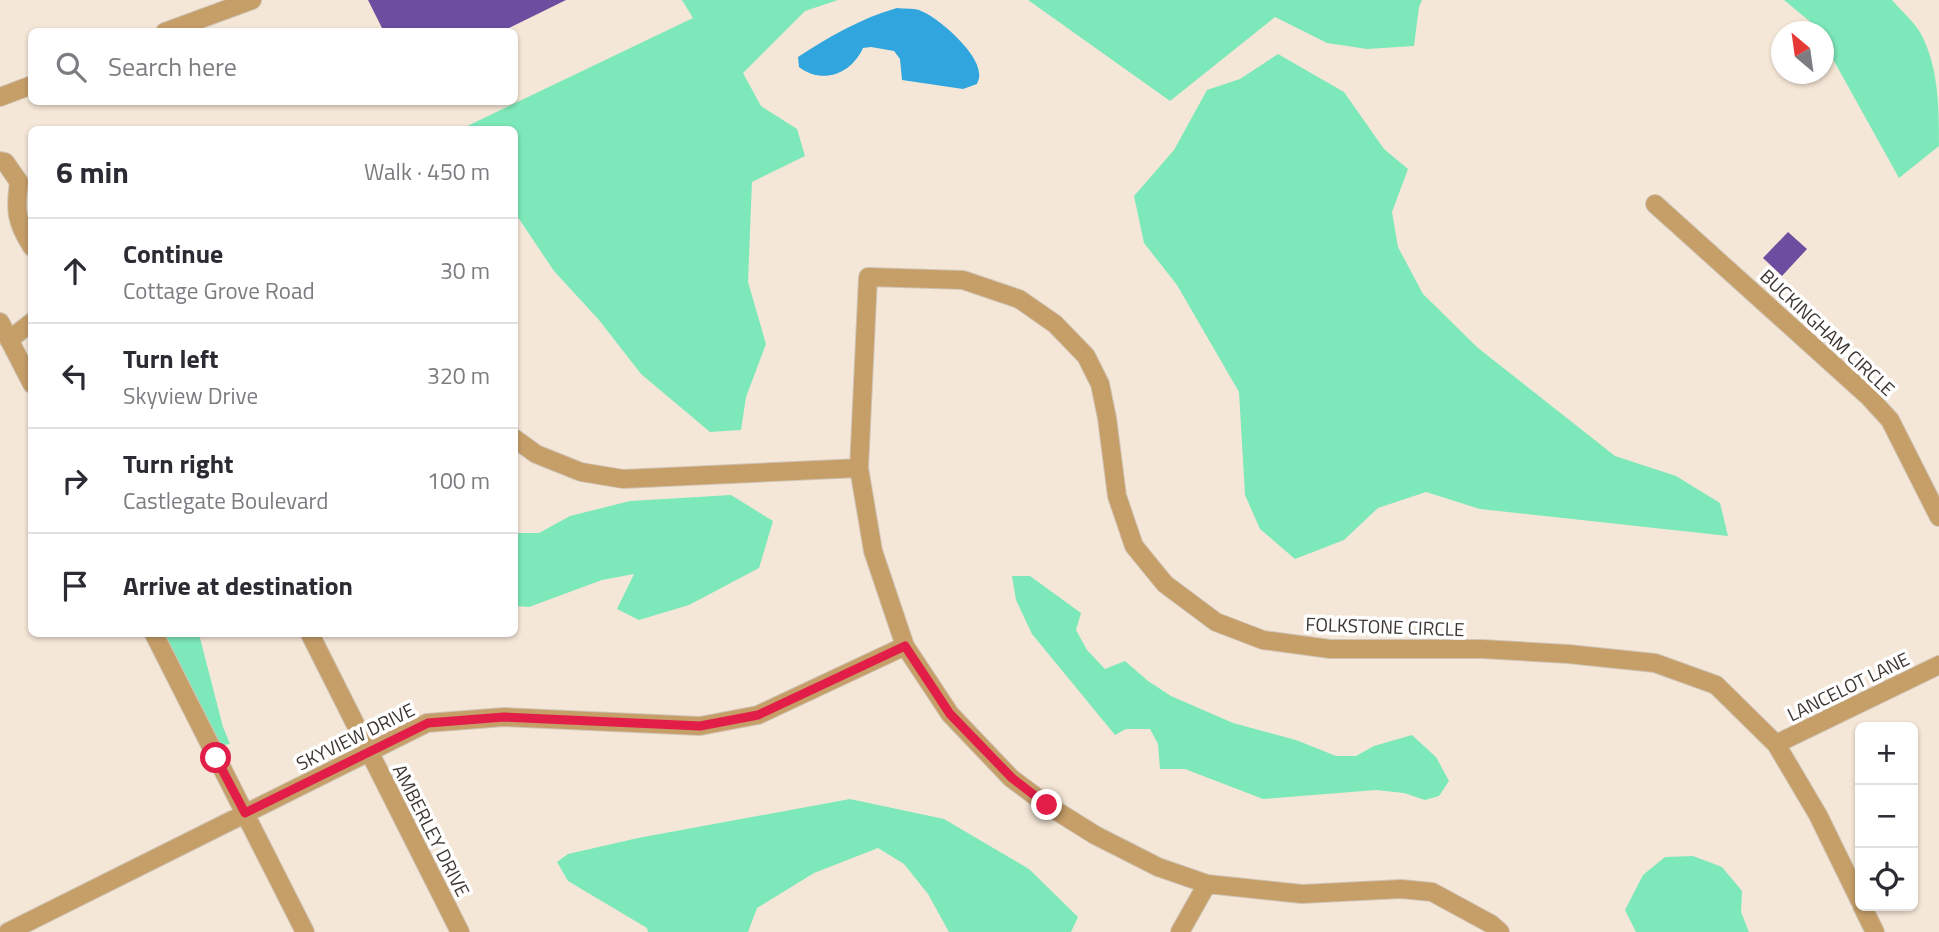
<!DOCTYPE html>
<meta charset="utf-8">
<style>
:root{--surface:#fff;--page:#f2f2f3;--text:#2b2b33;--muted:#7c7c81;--line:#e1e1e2}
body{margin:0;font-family:"Titillium Web",sans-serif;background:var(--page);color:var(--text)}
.controls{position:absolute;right:21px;bottom:21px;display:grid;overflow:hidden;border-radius:10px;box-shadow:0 2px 5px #0004}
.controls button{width:63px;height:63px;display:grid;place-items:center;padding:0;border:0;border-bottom:2px solid var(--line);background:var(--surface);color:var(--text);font:35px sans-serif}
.compass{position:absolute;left:1771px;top:21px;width:63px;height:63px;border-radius:50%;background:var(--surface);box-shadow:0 2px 5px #0004;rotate:331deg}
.stop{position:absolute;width:21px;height:21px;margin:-16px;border:5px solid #e11d48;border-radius:50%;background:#fff}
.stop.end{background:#e11d48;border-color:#fff;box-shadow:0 2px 7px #0008}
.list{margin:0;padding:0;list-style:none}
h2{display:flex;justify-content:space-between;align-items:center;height:91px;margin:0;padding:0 28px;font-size:30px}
h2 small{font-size:23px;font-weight:400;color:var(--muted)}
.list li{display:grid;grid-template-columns:46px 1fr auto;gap:21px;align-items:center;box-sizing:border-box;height:105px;padding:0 28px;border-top:2px solid var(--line)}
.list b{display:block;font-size:26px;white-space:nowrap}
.list p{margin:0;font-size:23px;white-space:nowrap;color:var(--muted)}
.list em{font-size:23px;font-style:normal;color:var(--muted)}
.icon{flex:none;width:38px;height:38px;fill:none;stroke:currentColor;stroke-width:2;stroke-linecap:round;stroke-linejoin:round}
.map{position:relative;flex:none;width:1939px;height:932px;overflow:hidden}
.search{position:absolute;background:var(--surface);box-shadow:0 2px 5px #0004;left:28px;top:28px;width:490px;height:77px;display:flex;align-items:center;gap:18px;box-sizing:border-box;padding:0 24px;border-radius:10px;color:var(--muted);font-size:26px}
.panel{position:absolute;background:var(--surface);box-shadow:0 2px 5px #0004;left:28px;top:126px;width:490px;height:511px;border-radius:10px}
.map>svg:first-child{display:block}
</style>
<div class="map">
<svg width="1939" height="932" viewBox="0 0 1939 932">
<rect width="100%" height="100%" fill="#f5e7d7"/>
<path fill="#7de8b9" d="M682,0H838L805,11L743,73L761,106L797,129L805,156L752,182L748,282L766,344L746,397L741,430L710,432L641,374L599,320L554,271L515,213L514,130L461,129L693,18Z
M1028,0H1422L1419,7L1414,46L1367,49L1327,43L1275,17L1170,101Z
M1784,0H1892C1902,12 1917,24 1923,38C1939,71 1939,111 1939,146L1899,178L1824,43V32L1817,31L1813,24Z
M1278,54L1344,92L1384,149L1408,169L1392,212L1398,247L1423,294L1478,348L1615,456L1676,476L1720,503L1728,536L1480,509L1426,492L1378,508L1344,540L1295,559L1260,529L1245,495L1239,392L1177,285L1144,243L1134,196L1174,150L1207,90L1240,79Z
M731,495L773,521L759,568L689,605L639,620L617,609L634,574L602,580L529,607L515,606V533H539L570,516L630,501Z
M1012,576H1030L1081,613L1076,630L1087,650L1105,669L1125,661L1148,681L1171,696L1233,723L1296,740L1336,756H1356L1374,746L1412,735L1436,757L1449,781L1439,796L1425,800L1404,793L1376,790L1263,799L1185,769H1160L1158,744L1150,729H1126L1115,735L1032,634L1016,600Z
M164,634H199L223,727L230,744L220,746Z
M850,799L944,819L1029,869L1078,917L1071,932H949L928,894L904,864L878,848L814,873L757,908L748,932H648L647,928L568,881L557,862L568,854L638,838Z
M1693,856L1722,867L1742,891L1741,912L1749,932H1636L1625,910L1643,875L1665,857Z"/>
<path fill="#31a5dd" d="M897,8C904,9 913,8 919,10C938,17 978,52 979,73C980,77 978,81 977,84L963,89L902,80L900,59L894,51L871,47L863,48C851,74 823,85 799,67L798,57C829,37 861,18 897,8Z"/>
<path fill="#6c4d9f" d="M368,0H566L501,32H384Z
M1788,232L1807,249L1782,276L1763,258Z"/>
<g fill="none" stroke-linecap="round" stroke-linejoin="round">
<defs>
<path id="minor" d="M165,32L252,0
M0,97L32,85
M0,161L5,162L19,182C15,210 16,222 32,247
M1655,204L1868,396L1890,420L1939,517
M0,322L32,384
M9,340L32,322
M514,438L536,454L581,472L623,479L859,468
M154,634L305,932
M310,634L460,932
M1776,744L1939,665
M1862,906L1875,932
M8,932L427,723L504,717L700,726L758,715L905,646
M1180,932L1207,884
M1500,932L1491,924L1432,892L1401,889L1302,894L1207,884L1158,867L1095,835L1047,805L1011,778L950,714L905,646L873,551L859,468L868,277L963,280L1019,299L1055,324L1086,356L1100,384L1107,418L1117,496L1134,546L1165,584L1216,622L1263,640L1330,649H1482L1568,654L1655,663L1716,685L1776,744L1818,815L1860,901"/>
</defs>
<use href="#minor" stroke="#d0c4b6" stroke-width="20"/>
<use href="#minor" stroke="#c59e68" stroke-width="18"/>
</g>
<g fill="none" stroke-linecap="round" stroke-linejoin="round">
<path stroke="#e11d48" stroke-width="9" d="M216,758L245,813L428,723L504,717L700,726L758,715L905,646L950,714L1012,778L1047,805"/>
</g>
<g text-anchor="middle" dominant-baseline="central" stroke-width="7" stroke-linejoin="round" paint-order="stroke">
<g font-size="19" fill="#3c3731" stroke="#fff">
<text transform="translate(1828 332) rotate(43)">BUCKINGHAM CIRCLE</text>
<text transform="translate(1385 626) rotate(2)">FOLKSTONE CIRCLE</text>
<text transform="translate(1848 686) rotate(-26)">LANCELOT LANE</text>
<text transform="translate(355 736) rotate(-26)">SKYVIEW DRIVE</text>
<text transform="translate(432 830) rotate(63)">AMBERLEY DRIVE</text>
</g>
</g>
</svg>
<div class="controls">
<button>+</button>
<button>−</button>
<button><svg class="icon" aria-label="locate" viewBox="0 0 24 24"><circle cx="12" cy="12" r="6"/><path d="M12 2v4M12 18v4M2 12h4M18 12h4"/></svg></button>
</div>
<svg class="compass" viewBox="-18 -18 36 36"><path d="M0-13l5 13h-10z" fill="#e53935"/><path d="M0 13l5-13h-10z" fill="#7c7c81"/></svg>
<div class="stop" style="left:216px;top:758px"></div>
<div class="stop end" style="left:1047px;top:805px"></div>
<div class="search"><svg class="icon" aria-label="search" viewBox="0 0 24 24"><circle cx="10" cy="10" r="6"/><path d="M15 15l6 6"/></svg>Search here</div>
<section class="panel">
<h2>6 min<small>Walk · 450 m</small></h2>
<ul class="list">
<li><svg class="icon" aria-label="ahead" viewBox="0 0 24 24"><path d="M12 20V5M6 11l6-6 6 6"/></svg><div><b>Continue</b><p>Cottage Grove Road</p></div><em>30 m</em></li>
<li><svg class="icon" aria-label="left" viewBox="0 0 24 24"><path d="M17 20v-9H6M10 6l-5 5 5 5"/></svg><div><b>Turn left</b><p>Skyview Drive</p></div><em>320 m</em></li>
<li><svg class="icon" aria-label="right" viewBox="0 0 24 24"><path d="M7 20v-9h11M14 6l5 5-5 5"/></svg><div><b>Turn right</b><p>Castlegate Boulevard</p></div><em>100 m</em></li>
<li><svg class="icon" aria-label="arrive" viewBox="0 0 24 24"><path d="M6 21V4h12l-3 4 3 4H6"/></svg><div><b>Arrive at destination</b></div></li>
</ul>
</section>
</div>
